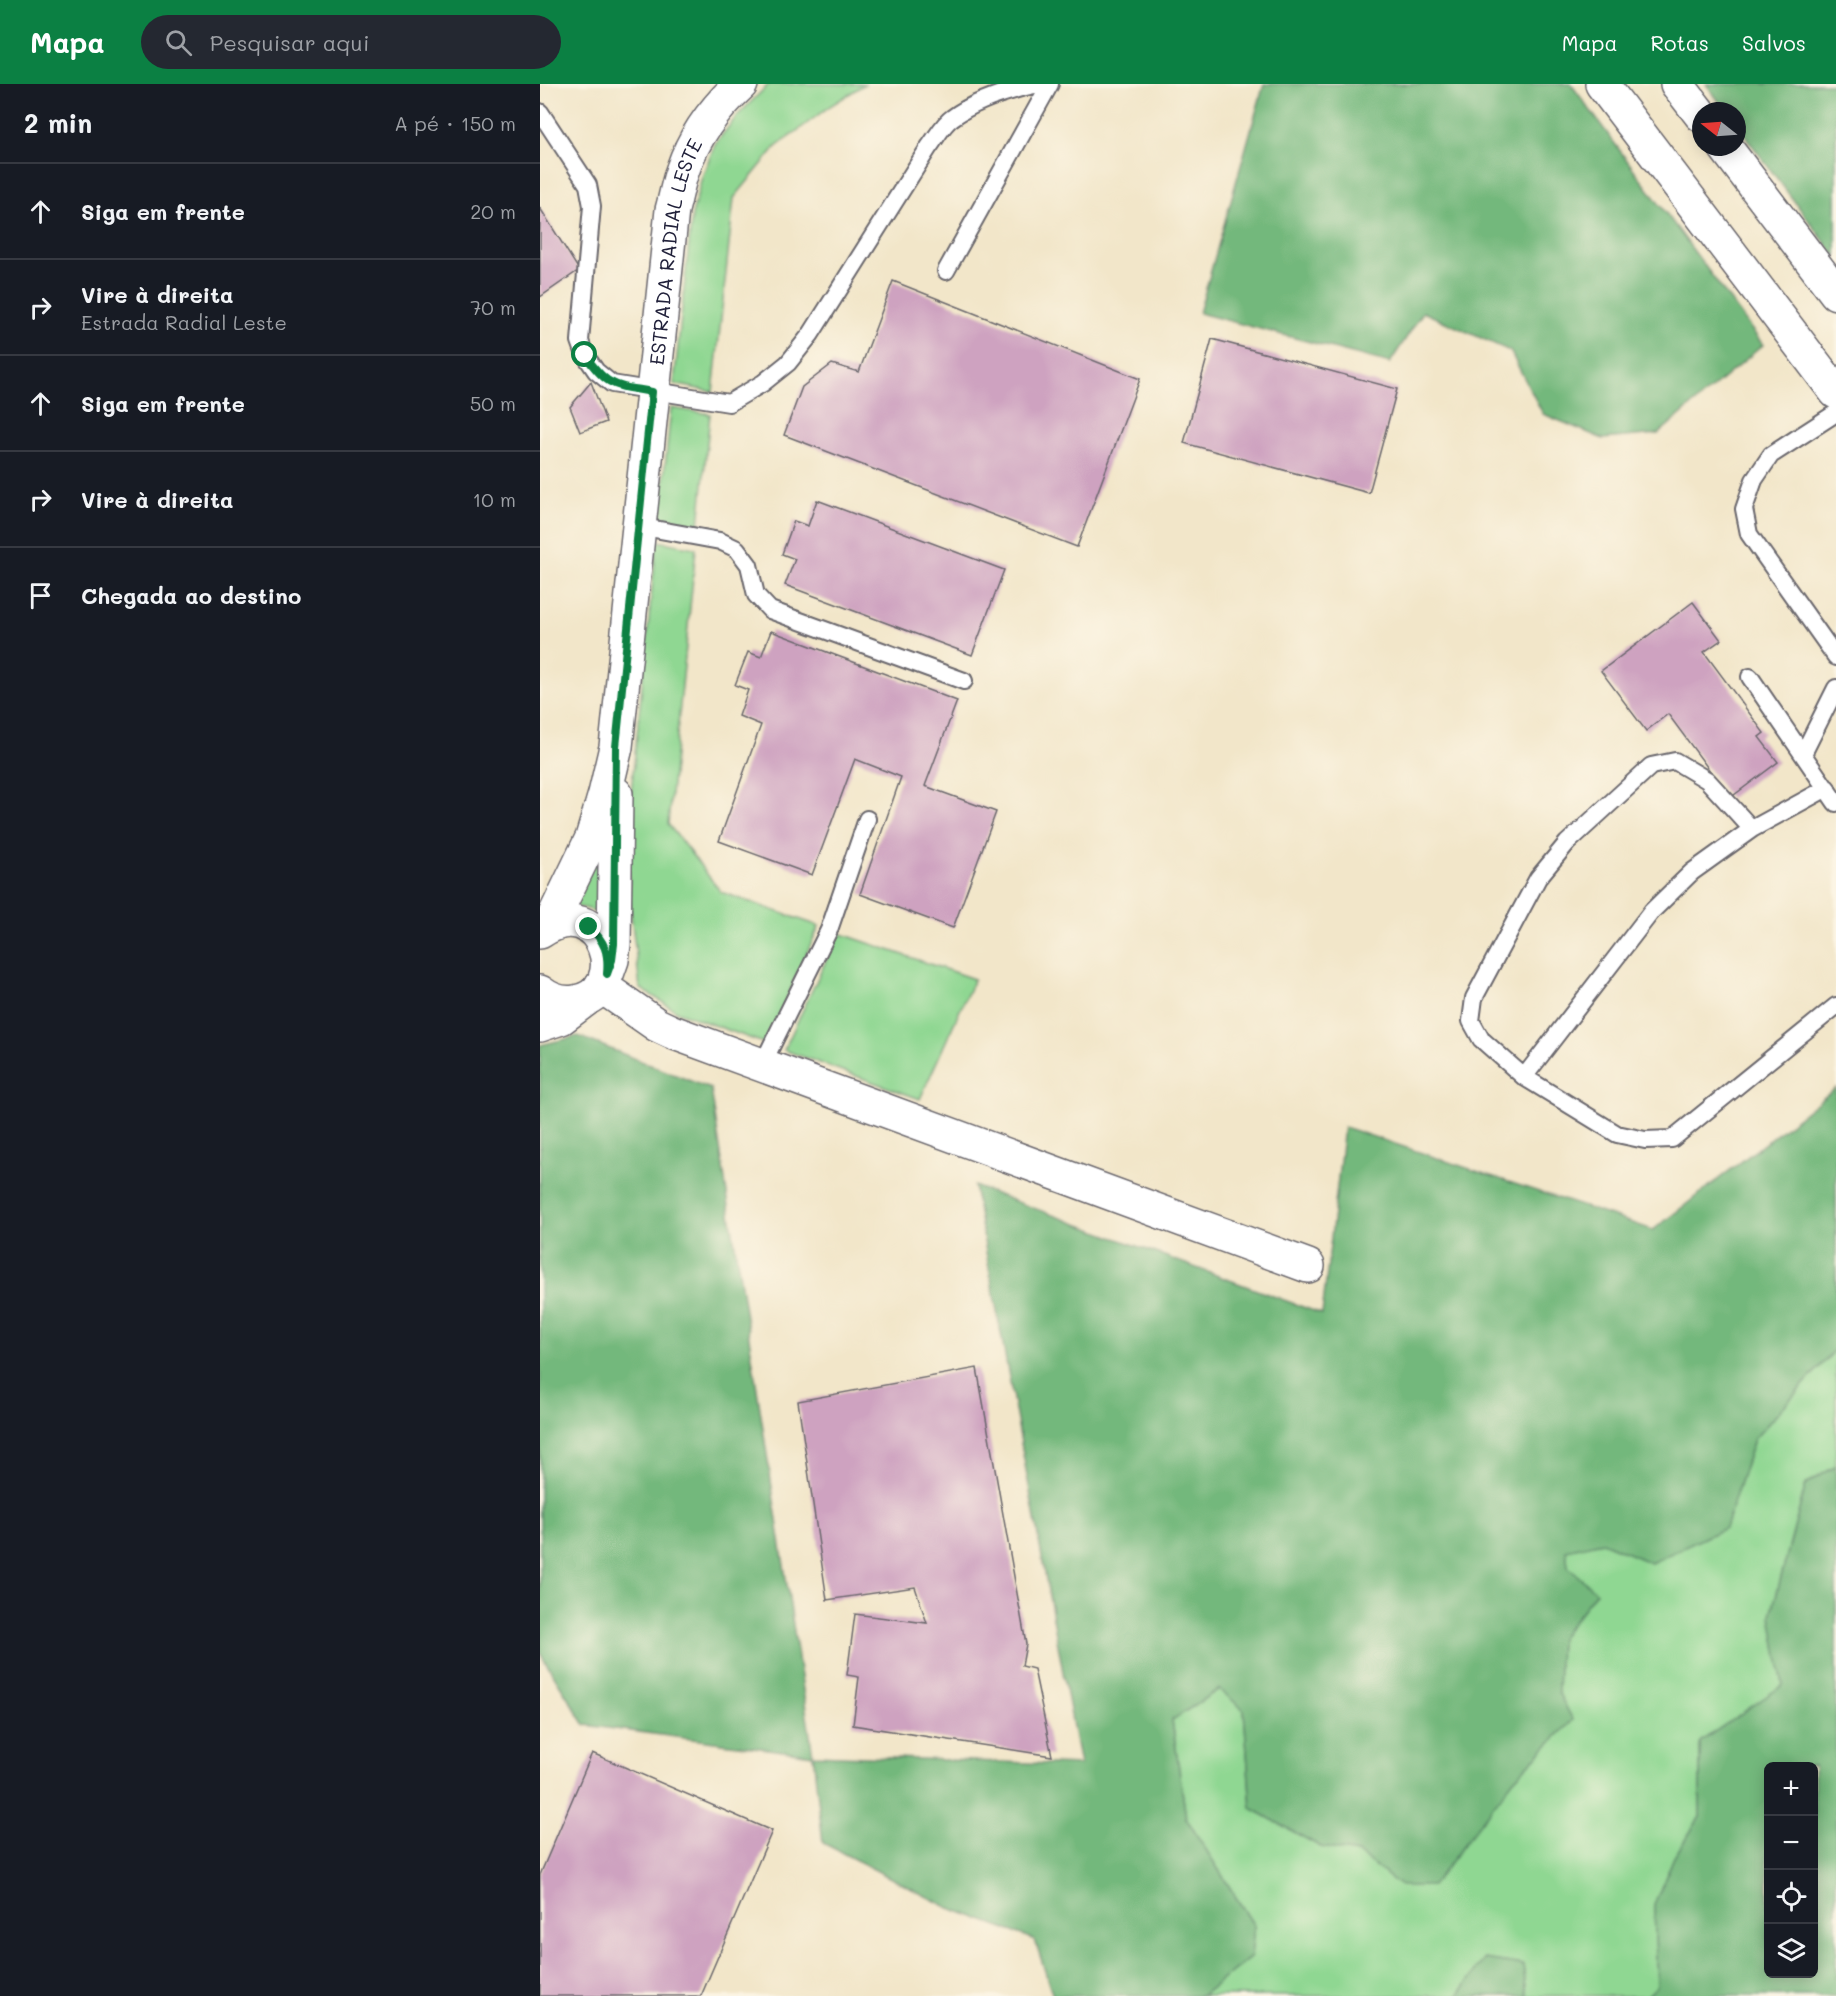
<!DOCTYPE html>
<html lang="pt">
<meta charset="utf-8">
<style>
:root{--surface:#171b24;--page:#242831;--text:#f1f3f6;--muted:#9ea1a6;--line:#363941;--accent:#0b8043}
body{margin:0;font-family:Mali,sans-serif;background:var(--page);color:var(--text)}
.controls{position:absolute;right:18px;bottom:18px;display:grid;overflow:hidden;border-radius:9px;box-shadow:0 3px 15px #0003}
.controls button{width:54px;height:54px;display:grid;place-items:center;padding:0;border:0;border-bottom:2px solid var(--line);background:var(--surface);color:var(--text);font:30px sans-serif}
.compass{position:absolute;left:1152px;top:18px;width:54px;height:54px;border-radius:50%;background:var(--surface);box-shadow:0 3px 15px #0003;rotate:287deg}
.stop{position:absolute;width:18px;height:18px;margin:-14px;border:4px solid #0b8043;border-radius:50%;background:#fff}
.stop.end{background:#0b8043;border-color:#fff;box-shadow:0 2px 6px #0008}
.list{margin:0;padding:0;list-style:none}
h2{display:flex;justify-content:space-between;align-items:center;height:78px;margin:0;padding:0 24px;font-size:26px}
h2 small{font-size:20px;font-weight:400;color:var(--muted)}
.list li{display:grid;grid-template-columns:39px 1fr auto;gap:18px;align-items:center;box-sizing:border-box;height:96px;padding:0 24px;border-top:2px solid var(--line)}
.list b{display:block;font-size:22px;white-space:nowrap}
.list p{margin:0;font-size:20px;white-space:nowrap;color:var(--muted)}
.list em{font-size:20px;font-style:normal;color:var(--muted)}
.icon{flex:none;width:33px;height:33px;fill:none;stroke:currentColor;stroke-width:2;stroke-linecap:round;stroke-linejoin:round}
.map{position:relative;flex:none;width:1296px;height:1912px;overflow:hidden}
header{display:flex;align-items:center;gap:36px;box-sizing:border-box;height:84px;padding:0 30px;background:var(--accent);color:#fff}
header strong{font-size:28px}
nav{display:flex;gap:33px;margin-inline-start:auto;font-size:21px}
.search{width:420px;height:54px;background:var(--page);display:flex;align-items:center;gap:15px;box-sizing:border-box;padding:0 21px;border-radius:33px;color:var(--muted);font-size:22px}
main{display:flex}
aside{flex:1;background:var(--surface)}
.map>svg:first-child{display:block}
</style>
<header>
<strong>Mapa</strong>
<div class="search"><svg class="icon" aria-label="search" viewBox="0 0 24 24"><circle cx="10" cy="10" r="6"/><path d="M15 15l6 6"/></svg>Pesquisar aqui</div>
<nav><a>Mapa</a><a>Rotas</a><a>Salvos</a></nav>
</header>
<main>
<aside>
<h2>2 min<small>A pé · 150 m</small></h2>
<ul class="list">
<li><svg class="icon" aria-label="ahead" viewBox="0 0 24 24"><path d="M12 20V5M6 11l6-6 6 6"/></svg><div><b>Siga em frente</b></div><em>20 m</em></li>
<li><svg class="icon" aria-label="right" viewBox="0 0 24 24"><path d="M7 20v-9h11M14 6l5 5-5 5"/></svg><div><b>Vire à direita</b><p>Estrada Radial Leste</p></div><em>70 m</em></li>
<li><svg class="icon" aria-label="ahead" viewBox="0 0 24 24"><path d="M12 20V5M6 11l6-6 6 6"/></svg><div><b>Siga em frente</b></div><em>50 m</em></li>
<li><svg class="icon" aria-label="right" viewBox="0 0 24 24"><path d="M7 20v-9h11M14 6l5 5-5 5"/></svg><div><b>Vire à direita</b></div><em>10 m</em></li>
<li><svg class="icon" aria-label="arrive" viewBox="0 0 24 24"><path d="M6 21V4h12l-3 4 3 4H6"/></svg><div><b>Chegada ao destino</b></div></li>
</ul>
</aside>
<div class="map">
<svg width="1296" height="1912" viewBox="0 0 1296 1912">
<rect width="100%" height="100%" fill="#fcf5e5"/>
<filter id="ink" filterUnits="userSpaceOnUse"><feTurbulence type="fractalNoise" baseFrequency=".0167" numOctaves="2"/><feDisplacementMap in="SourceGraphic" scale="12" xChannelSelector="R" yChannelSelector="G"/><feConvolveMatrix kernelMatrix="1 2 1 2 8 2 1 2 1" color-interpolation-filters="sRGB"/></filter>
<filter id="wash" filterUnits="userSpaceOnUse"><feTurbulence type="fractalNoise" baseFrequency=".008" numOctaves="4" result="noise"/><feDisplacementMap in="SourceGraphic" scale="24" xChannelSelector="R" yChannelSelector="G"/><feGaussianBlur stdDeviation="1.35" result="paint"/><feColorMatrix in="noise" values="0 0 0 0 0 0 0 0 0 0 0 0 0 0 0 0 0 1.4 0 .05"/><feComposite in="paint" operator="in"/></filter>
<g filter="url(#wash)">
<rect width="100%" height="100%" fill="#f2e6c9"/>
<path fill="#8fd792" stroke="#587c66" stroke-width="1.5" d="M229,0H325L290,22L236,63L194,114L173,308L134,300L152,131L162,93L175,60L197,32Z
M131,324L170,330L159,441L120,433Z
M117,457L156,464L128,740L181,808L279,842L226,960L138,928L100,904L89,814V728Z
M65,745V834C54,826 47,823 33,823Z
M299,849L434,895L380,1015L244,966Z
M1296,1265V1382L1266,1400L1231,1531L1243,1601L1160,1658V1733L1134,1773L1114,1821L1117,1903L1107,1912H987L983,1881L944,1875L918,1912H661L711,1873L714,1842L646,1734L632,1636L679,1605L704,1626L711,1724L781,1763L818,1769L861,1802L974,1695L1033,1636L1018,1608L1020,1554L1056,1508L1028,1483L1026,1466L1062,1458L1111,1479L1185,1444L1214,1355Z"/>
<path fill="#73b87c" stroke="#4a6d5c" stroke-width="1.5" fill-rule="evenodd" d="M724,0H1031L1223,261L1118,350L1063,355L1003,330L970,267L883,228L850,279L659,229Z
M1166,0H1296V173L1197,41V27H1186Z
M38,952L171,1005L273,1671L540,1681L434,1102L782,1230L804,1043L1113,1146L1296,1004V1265L1214,1355L1185,1444L1111,1479L1062,1458L1026,1466L1028,1483L1056,1508L1020,1554L1018,1608L1033,1636L974,1695L892,1802H861L818,1769L781,1763L711,1724L704,1626L679,1605L632,1636L646,1734L714,1842L711,1873L661,1912H513L495,1856L407,1823L283,1759L273,1671L45,1641L0,1569V961Z
M1296,1382V1912H1107L1117,1902L1114,1821L1134,1773L1160,1733V1658L1243,1601L1231,1531L1266,1400ZM1228,1682H1274V1890H1228Z
M944,1875L983,1881L987,1912H918Z"/>
<g id="blocks">
<path fill="#cea2c0" d="M0,124L39,186L0,213Z
M353,197L600,295L537,463L244,351L262,303L292,280L319,288Z
M672,255L857,305L829,409L644,359Z
M51,298L66,338L40,348L30,323Z
M277,416L464,486L432,571L245,501L255,475L242,470L254,437L268,442Z
M1153,518L1181,556L1164,568L1224,649L1219,653L1238,678L1190,714L1128,630L1106,647L1061,587Z
M231,547L417,617L385,702L456,728L413,844L320,810L361,693L315,675L272,791L179,757L221,641L199,632L208,606L195,601L208,568L221,573Z
M437,1284L486,1560L482,1582L494,1585L512,1672L313,1641L319,1593L307,1591L315,1530L387,1539L375,1503L287,1516L258,1317Z
M52,1669L232,1747L161,1912H0V1791Z"/>
</g>
</g>
<g filter="url(#ink)">
<use href="#blocks" fill-opacity="0" stroke="#6b676d" stroke-width="1.5"/>
<g fill="none" stroke-linecap="round" stroke-linejoin="round">
<defs>
<path id="lane" d="M0,28L48,101L52,122L40,257L45,271L56,287L72,300L189,319L223,299L248,279L271,250L389,63C396,54 403,40 412,34C437,15 470,6 499,0
M406,187L510,0
M1296,329L1231,371L1214,396L1204,425L1209,450L1296,573
M98,442L180,457L197,465L209,481L216,511L230,526L424,597
M1210,593L1296,719
M1263,670L1296,604
M1212,745L1167,696L1135,677L1111,682L1027,759L998,794L934,914L931,937L941,955L984,993L1077,1050L1105,1056L1132,1055L1296,922
M222,981L289,846L327,735
M984,993L1112,827L1152,788L1212,745L1287,704"/>
<path id="street" d="M1137,0L1161,31
M1185,63L1296,209
M61,902L117,941L132,948L768,1182"/>
<g id="secondary">
<path id="s1" d="M10,841L52,754L65,710L76,663L132,126C136,112 138,98 143,85C154,52 176,23 201,0"/>
<path d="M0,848C63,804 96,908 35,918C22,920 10,916 0,908"/>
<path d="M67,890L72,876L74,860L76,710"/>
<path d="M0,941L21,934L45,916"/>
</g>
<path id="primary" d="M1062,0L1296,308"/>
</defs>
<use href="#lane" stroke="#6b676d" stroke-width="20"/>
<use href="#street" stroke="#6b676d" stroke-width="36"/>
<use href="#secondary" stroke="#6b676d" stroke-width="36"/>
<use href="#primary" stroke="#6b676d" stroke-width="36"/>
<use href="#lane" stroke="#fff" stroke-width="16"/>
<use href="#street" stroke="#fff" stroke-width="33"/>
<use href="#secondary" stroke="#fff" stroke-width="33"/>
<use href="#primary" stroke="#fff" stroke-width="33"/>
</g>
</g>
<g fill="none" stroke-linecap="round" stroke-linejoin="round" filter="url(#ink)">
<path stroke="#0b8043" stroke-width="8" d="M45,271C68,304 74,301 112,308L76,663L74,860L72,876L67,890C69,869 65,857 49,843"/>
</g>
<g text-anchor="middle" dominant-baseline="central" stroke-width="6" stroke-linejoin="round" paint-order="stroke">
<g font-size="20" fill="#22223b" stroke="#fcf5e5">
<text stroke="none"><textPath href="#s1" startOffset="690">ESTRADA RADIAL LESTE</textPath></text>
</g>
</g>
</svg>
<div class="controls">
<button>+</button>
<button>−</button>
<button><svg class="icon" aria-label="locate" viewBox="0 0 24 24"><circle cx="12" cy="12" r="6"/><path d="M12 2v4M12 18v4M2 12h4M18 12h4"/></svg></button>
<button><svg class="icon" aria-label="layers" viewBox="0 0 24 24"><path d="M12 4l9 5-9 5-9-5zM3 14l9 5 9-5"/></svg></button>
</div>
<svg class="compass" viewBox="-18 -18 36 36"><path d="M0-13l5 13h-10z" fill="#e53935"/><path d="M0 13l5-13h-10z" fill="#9ea1a6"/></svg>
<div class="stop" style="left:45px;top:271px"></div>
<div class="stop end" style="left:49px;top:843px"></div>
</div>
</main>
